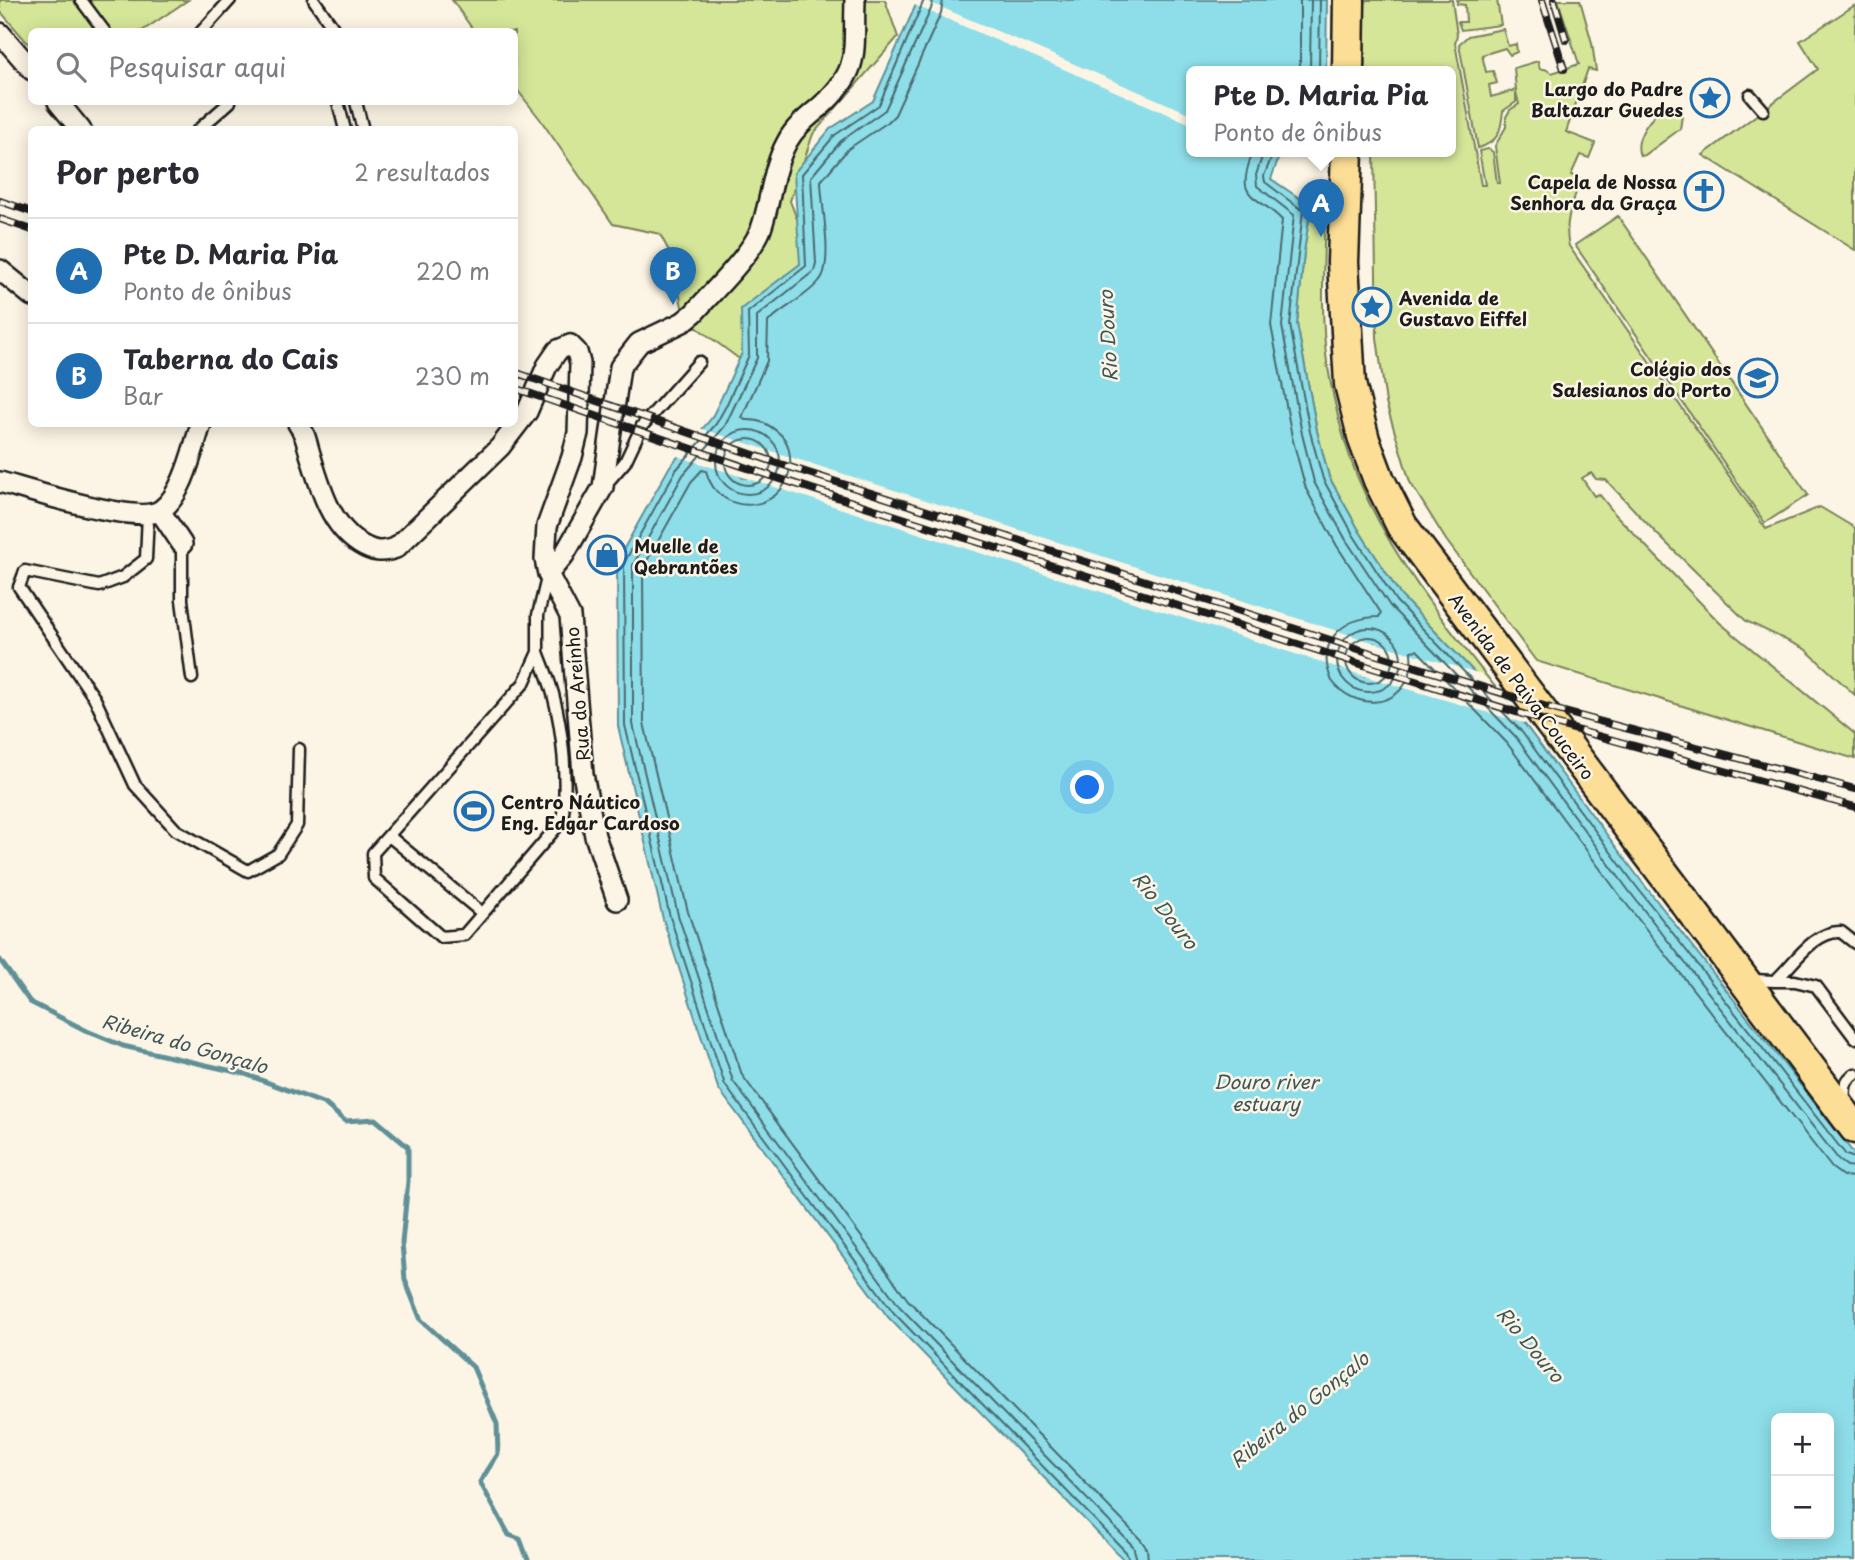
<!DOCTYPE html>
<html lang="pt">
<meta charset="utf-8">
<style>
:root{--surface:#fff;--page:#f2f2f3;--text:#2b2b33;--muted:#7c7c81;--line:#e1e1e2;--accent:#1f6fb2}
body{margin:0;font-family:"Playpen Sans",sans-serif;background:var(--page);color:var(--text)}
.controls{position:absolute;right:21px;bottom:21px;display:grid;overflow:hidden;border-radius:10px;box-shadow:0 4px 18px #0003}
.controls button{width:63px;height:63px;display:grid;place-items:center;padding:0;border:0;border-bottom:2px solid var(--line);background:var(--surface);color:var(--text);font:35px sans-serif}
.you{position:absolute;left:1088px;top:788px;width:24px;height:24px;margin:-18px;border:5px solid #fff;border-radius:50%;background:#1a73e8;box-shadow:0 0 0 10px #1a73e833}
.badge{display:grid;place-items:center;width:46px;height:46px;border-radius:50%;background:var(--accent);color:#fff;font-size:23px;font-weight:700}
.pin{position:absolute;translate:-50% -58px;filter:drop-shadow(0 2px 4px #0008)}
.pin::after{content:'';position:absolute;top:37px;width:24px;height:21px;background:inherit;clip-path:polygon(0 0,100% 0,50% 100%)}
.popup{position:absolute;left:1186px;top:66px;width:270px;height:91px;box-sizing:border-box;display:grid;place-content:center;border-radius:10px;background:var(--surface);filter:drop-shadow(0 2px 5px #0005);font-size:23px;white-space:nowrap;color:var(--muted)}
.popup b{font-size:26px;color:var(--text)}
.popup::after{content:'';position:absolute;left:50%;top:100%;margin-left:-14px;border:14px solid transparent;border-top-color:var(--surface)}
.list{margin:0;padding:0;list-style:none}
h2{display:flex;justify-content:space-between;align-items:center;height:91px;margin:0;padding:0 28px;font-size:30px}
h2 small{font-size:23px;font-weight:400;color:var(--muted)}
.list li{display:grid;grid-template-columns:46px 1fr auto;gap:21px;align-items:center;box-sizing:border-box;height:105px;padding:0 28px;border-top:2px solid var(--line)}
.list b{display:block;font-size:26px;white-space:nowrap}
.list p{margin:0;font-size:23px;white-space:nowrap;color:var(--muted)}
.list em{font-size:23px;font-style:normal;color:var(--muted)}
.icon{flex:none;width:38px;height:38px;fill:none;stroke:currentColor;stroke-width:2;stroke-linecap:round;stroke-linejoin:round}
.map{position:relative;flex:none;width:1855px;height:1560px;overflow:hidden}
.search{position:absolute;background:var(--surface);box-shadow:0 4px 18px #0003;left:28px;top:28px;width:490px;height:77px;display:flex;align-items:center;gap:18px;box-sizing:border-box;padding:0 24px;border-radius:10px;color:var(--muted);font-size:26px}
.panel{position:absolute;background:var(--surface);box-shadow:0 4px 18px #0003;left:28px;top:126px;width:490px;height:301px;border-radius:10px}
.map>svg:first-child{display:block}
</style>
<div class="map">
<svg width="1855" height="1560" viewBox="0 0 1855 1560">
<rect width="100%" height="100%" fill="#fcf5e5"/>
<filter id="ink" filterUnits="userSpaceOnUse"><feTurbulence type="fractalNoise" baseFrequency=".0143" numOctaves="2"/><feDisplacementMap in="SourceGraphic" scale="14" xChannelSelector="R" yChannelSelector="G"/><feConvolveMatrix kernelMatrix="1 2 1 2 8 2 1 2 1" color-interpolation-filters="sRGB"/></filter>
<g filter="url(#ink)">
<path fill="#d5e699" stroke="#78815a" stroke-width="2" d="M0,0H188L142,31L32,32L31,47L0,11Z
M452,0H885L898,37L813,134L790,201L804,237L823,269L742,361L684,318L673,259L660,234L613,224L540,119L515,87L514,32L474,31Z
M1357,0H1452L1457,35L1455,43L1481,185H1485L1479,151L1488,149L1493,152L1497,183H1500L1495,146L1506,127V117L1510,110L1519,104L1516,92V102L1503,111C1501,131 1499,142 1478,148L1459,44L1468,36L1503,29L1508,46L1516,44L1517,52L1510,55L1505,48L1482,55L1486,72L1493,71L1497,83L1489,85L1491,97L1516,90L1514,68L1538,61L1540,69H1545L1552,73L1579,64L1558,0H1580L1592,43L1596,71L1588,69L1566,132L1595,143L1589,158L1580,155L1571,175L1581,179C1573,201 1563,224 1569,246L1766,529L1820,507L1855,528V695L1805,649L1746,621L1657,534L1606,480L1596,479L1591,473L1582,478L1594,496L1599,494L1615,514L1720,623L1855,734V759L1536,661L1446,540L1410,482L1386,403L1377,338L1374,151H1450V71H1366L1357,59Z
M1457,0H1497L1501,25L1461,30L1458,22H1466L1465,5L1457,4Z
M1855,5V250L1703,155L1818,69L1800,41Z
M1668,108H1675L1682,116L1680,129L1645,155L1640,156C1633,139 1651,113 1668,108Z
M1311,206L1325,208C1324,257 1320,315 1327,362C1334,404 1344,447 1361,485C1400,575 1467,650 1526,726L1401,596L1360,532L1329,477L1317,431L1297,324L1304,252Z
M1618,216L1808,495L1765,523L1575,245Z"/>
<path fill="#8edee9" stroke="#609097" stroke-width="2" fill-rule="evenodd" d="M918,0H1327L1326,71H1192V151H1281L1271,179L1311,206L1304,252L1297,324L1317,431L1329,477L1360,532L1401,596L1526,726L1642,882L1855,1155V1560H1124L888,1317L718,1088L663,919L618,726L617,561L670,466L711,419L719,403L742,353L741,309L800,264L794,173L830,129L873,101ZM753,446L763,454L764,467L756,478H743L733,470L732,457L741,447ZM1375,643L1384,652L1386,665L1377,675L1364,676L1354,667L1353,654L1362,644ZM1776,1418H1829V1534H1776Z"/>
<path fill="#fcf5e5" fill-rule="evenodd" d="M914,0H924L1191,114V124L912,4Z
M699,428L1375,643L1482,674L1530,725L1364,676L674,455ZM742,450H752L760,456L761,466L754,474L744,475L737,468L736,458ZM1373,647L1381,653L1382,664L1375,671L1365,672L1358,666L1357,655L1363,648Z"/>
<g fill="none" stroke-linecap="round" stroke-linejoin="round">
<path stroke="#4a6a6e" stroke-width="2" d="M924,0L879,105L835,135L802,174L806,266L748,312L749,355L726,406L716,424L676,470L624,563L625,725L670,917L725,1085L894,1313L1126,1552L1129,1560
M933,0L931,9L885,110L841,141L811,177L816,263L814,271L757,316V358L725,426L683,475L633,565V724L678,915L733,1081L900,1307L1133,1546L1137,1560
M943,0L941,13L895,115L888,122L848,149L821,181C821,204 834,263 820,280C807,297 783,307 768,322L767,361L742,417L745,420C760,419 768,424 779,433C787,440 789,447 790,457C795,512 719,523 706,471L702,470L691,482L643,568L644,723L688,912L742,1075L908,1300L1141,1540L1147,1549L1148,1560
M1300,71V0
M1310,71L1311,0
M1319,71L1320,0
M1253,151C1234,202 1254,191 1282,220L1271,325L1292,437L1306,489L1337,546L1381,613L1379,617C1341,617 1315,643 1332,681C1353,709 1398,711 1410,673C1413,666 1411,659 1411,651L1417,650L1507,743L1621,897L1832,1168L1843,1176L1855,1177
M1264,151L1256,175L1257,186L1294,215L1282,326L1302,434L1314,482L1346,540L1390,606L1515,736L1629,891L1839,1160L1847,1166L1855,1167
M1274,151L1264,176L1265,182L1303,211L1290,325L1310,432L1323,479L1354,536L1396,601L1521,731L1636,886L1846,1155L1855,1158
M716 462a32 32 0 1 1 64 0a32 32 0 1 1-64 0Z
M725 462a23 23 0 1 1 46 0a23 23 0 1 1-46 0Z
M1337 660a32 32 0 1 1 64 0a32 32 0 1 1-64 0Z
M1346 660a23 23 0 1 1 46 0a23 23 0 1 1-46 0Z"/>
<path stroke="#609097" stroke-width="5" d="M0,960L30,1002L87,1031L123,1046L245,1074L325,1104L345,1121L375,1119L408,1147V1181L402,1243L405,1280L421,1320L473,1367L497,1424L498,1454L480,1482L509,1535L520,1539L528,1560"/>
<defs>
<path id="service" d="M81,0L105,32
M314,0L336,32
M201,32L230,0
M1750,95L1763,110
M338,102L345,130
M356,102L363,130
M198,130L230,102
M606,484L625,462L642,426L699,362
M148,514L146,559L123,577L99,586L25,571L19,587L95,699L135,785L176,830L248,871L278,854L297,825L299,749
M182,544V600L192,678
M538,652C543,665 549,679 553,694C563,731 568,783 562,821L464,935L441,937L374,878L373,853L524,683L538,652V615L547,578
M389,836L482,913
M1753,980L1775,981C1793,965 1814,930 1841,932L1855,943
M1775,981H1795L1816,986L1855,1038
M1845,1101C1844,1089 1844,1080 1855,1074"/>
<path id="minor" d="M0,33L32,70
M58,102L81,130
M0,270L32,296
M298,424C305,432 307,444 310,454C320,487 330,525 360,544C373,552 382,553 396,548L500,447L527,412L547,366L558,350L570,345L577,352L580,363L578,433L572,457L547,526L545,559L548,574L570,616L583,774L595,836L617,900
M0,482C29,490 139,526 161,510C183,495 193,448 201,424
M160,511L182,544
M548,574L564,555L603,487L620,367L639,343L683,322L694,313C713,291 751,255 761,229C771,201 772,169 787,142C795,127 808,117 820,107C862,69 853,52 855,0"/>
<path id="primary" d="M1348,71L1349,0
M1347,151L1343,262L1350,384L1364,440L1379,480L1402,526L1855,1128"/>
</defs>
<use href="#service" stroke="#1c1c1c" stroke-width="15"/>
<use href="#minor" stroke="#1c1c1c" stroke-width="24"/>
<use href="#primary" stroke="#1c1c1c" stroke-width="35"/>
<use href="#service" stroke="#fcf5e5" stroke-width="10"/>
<use href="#minor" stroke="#fcf5e5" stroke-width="19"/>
<use href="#primary" stroke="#fdde96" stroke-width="30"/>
<defs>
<path id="rail" d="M1542,0L1564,69
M1554,0L1566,40
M0,201L32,212
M0,219L32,230
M514,372L774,462L1374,654L1557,710L1855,789
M514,388L771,476L1373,668L1555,724L1855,807"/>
</defs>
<use href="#rail" stroke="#1c1c1c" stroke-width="8"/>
<use href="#rail" stroke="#fcf5e5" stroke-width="5" stroke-dasharray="16" stroke-linecap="butt"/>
</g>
</g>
<defs>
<symbol id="sight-ring" viewBox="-11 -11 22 22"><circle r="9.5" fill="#fcf5e5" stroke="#1f6fb2" stroke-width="1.5"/><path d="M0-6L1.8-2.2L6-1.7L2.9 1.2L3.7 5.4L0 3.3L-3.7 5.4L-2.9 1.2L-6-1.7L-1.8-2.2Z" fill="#1f6fb2"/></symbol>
<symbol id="church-ring" viewBox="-11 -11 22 22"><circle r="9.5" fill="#fcf5e5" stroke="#1f6fb2" stroke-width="1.5"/><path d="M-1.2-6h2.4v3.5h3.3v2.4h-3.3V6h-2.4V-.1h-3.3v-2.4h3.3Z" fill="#1f6fb2"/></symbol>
<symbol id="school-ring" viewBox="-11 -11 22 22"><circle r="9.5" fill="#fcf5e5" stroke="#1f6fb2" stroke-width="1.5"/><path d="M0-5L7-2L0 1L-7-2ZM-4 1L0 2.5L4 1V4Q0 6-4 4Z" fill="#1f6fb2"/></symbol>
<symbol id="shop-ring" viewBox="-11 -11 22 22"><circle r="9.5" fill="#fcf5e5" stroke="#1f6fb2" stroke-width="1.5"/><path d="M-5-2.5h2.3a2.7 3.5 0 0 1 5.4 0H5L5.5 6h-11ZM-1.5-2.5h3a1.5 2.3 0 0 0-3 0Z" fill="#1f6fb2"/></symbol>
<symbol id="stadium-ring" viewBox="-11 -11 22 22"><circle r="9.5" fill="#fcf5e5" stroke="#1f6fb2" stroke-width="1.5"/><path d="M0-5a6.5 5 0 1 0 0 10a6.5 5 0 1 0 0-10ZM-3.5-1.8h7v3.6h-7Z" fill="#1f6fb2"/></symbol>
</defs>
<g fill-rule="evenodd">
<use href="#sight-ring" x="1688" y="76" width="44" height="44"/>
<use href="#church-ring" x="1682" y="169" width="44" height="44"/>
<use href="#sight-ring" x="1350" y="285" width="44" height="44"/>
<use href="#school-ring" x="1736" y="356" width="44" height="44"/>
<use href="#shop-ring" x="585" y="533" width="44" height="44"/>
<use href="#stadium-ring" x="452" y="789" width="44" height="44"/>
</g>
<g text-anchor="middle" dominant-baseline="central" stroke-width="5" stroke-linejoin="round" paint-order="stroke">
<g font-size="18" font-weight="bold" fill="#1c1c1c" stroke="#fcf5e5" text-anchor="end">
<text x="1683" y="88">Largo do Padre<tspan x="1683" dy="21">Baltazar Guedes</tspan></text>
<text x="1677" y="181">Capela de Nossa<tspan x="1677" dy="21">Senhora da Graça</tspan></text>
<text x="1399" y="297" text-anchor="start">Avenida de<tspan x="1399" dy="21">Gustavo Eiffel</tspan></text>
<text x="1731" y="368">Colégio dos<tspan x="1731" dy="21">Salesianos do Porto</tspan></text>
<text x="634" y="545" text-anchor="start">Muelle de<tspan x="634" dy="21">Qebrantões</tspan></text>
<text x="501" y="801" text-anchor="start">Centro Náutico<tspan x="501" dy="21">Eng. Edgar Cardoso</tspan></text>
</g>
<g font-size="18" fill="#1c1c1c" stroke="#fcf5e5">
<text transform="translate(1522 686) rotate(53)">Avenida de Paiva Couceiro</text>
<text transform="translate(577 694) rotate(-95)">Rua do Areínho</text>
</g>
<g font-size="19" font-style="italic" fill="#3e565a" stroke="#fcf5e5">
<text transform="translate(1107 336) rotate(-93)">Rio Douro</text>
<text transform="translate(1166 910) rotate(52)">Rio Douro</text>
<text transform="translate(185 1043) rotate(16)">Ribeira do Gonçalo</text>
<text x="1266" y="1081">Douro river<tspan x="1266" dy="22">estuary</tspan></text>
<text transform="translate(1531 1344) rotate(50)">Rio Douro</text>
<text transform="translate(1299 1409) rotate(-39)">Ribeira do Gonçalo</text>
</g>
</g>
</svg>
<div class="controls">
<button>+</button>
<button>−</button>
</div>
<div class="you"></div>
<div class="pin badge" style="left:1321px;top:237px">A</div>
<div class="popup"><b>Pte D. Maria Pia</b>Ponto de ônibus</div>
<div class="pin badge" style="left:673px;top:305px">B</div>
<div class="search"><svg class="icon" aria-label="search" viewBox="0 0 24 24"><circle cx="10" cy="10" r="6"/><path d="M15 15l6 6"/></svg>Pesquisar aqui</div>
<section class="panel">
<h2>Por perto<small>2 resultados</small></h2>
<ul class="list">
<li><span class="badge">A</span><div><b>Pte D. Maria Pia</b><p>Ponto de ônibus</p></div><em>220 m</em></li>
<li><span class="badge">B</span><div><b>Taberna do Cais</b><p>Bar</p></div><em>230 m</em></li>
</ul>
</section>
</div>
